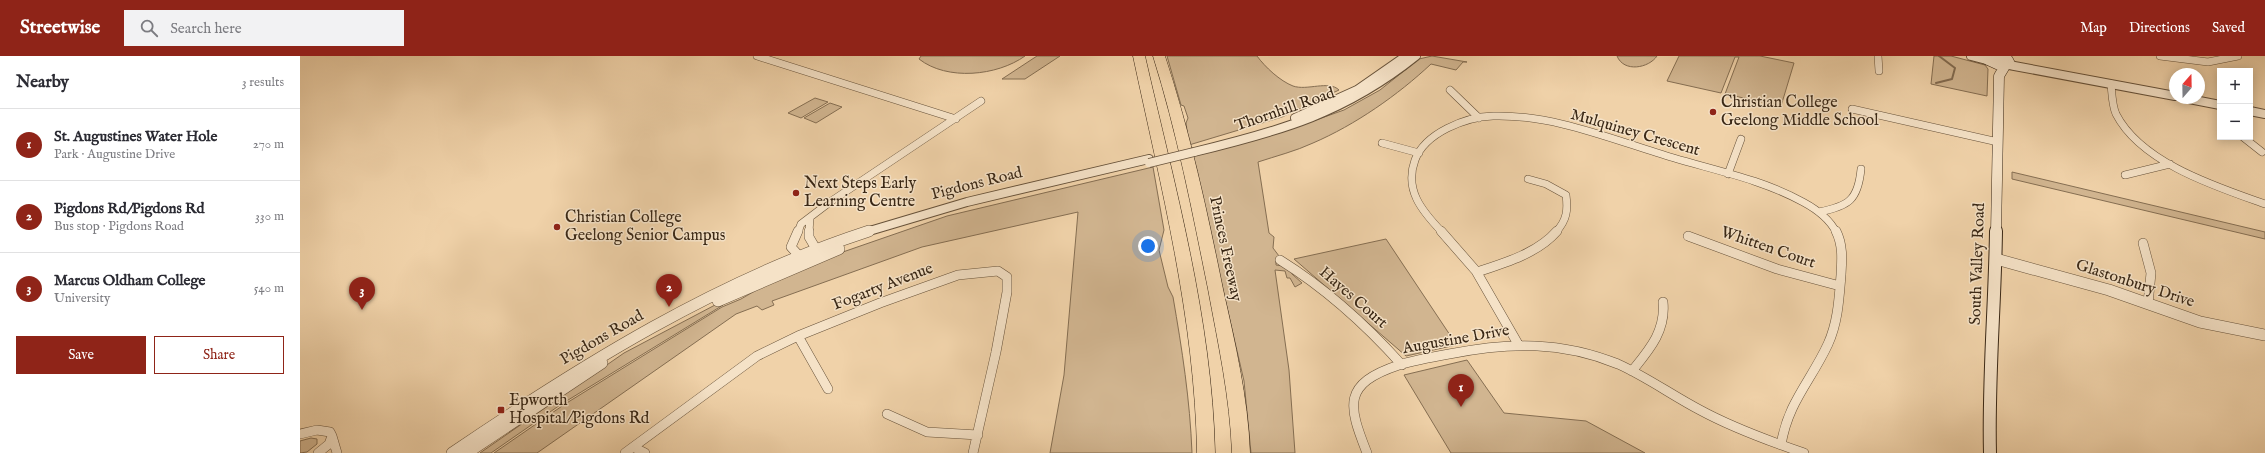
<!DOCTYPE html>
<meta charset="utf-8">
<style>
:root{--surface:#fff;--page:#f2f2f3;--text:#2b2b33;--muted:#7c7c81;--line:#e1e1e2;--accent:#8f2418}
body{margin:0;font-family:"IM FELL English",serif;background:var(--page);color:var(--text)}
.controls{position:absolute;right:12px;top:12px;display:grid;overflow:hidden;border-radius:0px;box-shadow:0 2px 10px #0003}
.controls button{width:36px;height:36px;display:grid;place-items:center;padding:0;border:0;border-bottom:1px solid var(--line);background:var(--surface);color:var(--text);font:20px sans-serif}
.compass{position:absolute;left:1869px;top:12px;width:36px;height:36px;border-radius:50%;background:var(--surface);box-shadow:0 2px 10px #0003;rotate:20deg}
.you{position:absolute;left:848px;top:190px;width:14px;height:14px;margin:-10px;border:3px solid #fff;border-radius:50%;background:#1a73e8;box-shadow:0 0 0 6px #1a73e833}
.badge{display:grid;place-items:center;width:26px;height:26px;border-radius:50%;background:var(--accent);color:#fff;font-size:13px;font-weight:700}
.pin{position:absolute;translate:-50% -33px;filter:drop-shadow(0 1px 2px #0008)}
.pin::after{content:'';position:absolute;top:21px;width:14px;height:12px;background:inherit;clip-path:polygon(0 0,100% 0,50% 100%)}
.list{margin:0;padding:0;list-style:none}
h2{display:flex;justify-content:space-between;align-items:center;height:52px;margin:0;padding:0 16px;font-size:17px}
h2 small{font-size:13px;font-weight:400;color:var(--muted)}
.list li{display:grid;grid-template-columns:26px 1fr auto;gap:12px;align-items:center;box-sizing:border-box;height:72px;padding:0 16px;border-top:1px solid var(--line)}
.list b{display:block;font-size:15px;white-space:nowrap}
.list p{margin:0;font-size:13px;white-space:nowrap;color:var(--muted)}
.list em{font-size:13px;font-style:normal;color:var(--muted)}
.actions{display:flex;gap:8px;padding:12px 16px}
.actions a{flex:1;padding:9px 0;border:1px solid var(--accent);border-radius:0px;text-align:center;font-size:14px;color:var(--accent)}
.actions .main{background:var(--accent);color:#fff}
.icon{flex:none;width:22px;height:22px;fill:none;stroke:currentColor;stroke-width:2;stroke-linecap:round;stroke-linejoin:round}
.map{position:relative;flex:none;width:1965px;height:397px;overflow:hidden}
header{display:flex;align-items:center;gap:24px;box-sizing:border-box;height:56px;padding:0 20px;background:var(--accent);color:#fff}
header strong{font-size:19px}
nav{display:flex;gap:22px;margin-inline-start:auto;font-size:14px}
.search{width:280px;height:36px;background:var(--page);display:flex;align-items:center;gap:10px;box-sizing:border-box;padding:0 14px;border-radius:0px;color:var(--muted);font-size:15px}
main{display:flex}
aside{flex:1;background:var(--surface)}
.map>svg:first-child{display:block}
</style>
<header>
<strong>Streetwise</strong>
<div class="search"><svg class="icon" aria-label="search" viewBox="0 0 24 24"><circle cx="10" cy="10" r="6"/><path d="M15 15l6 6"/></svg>Search here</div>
<nav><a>Map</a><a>Directions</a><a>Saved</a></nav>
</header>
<main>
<aside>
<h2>Nearby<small>3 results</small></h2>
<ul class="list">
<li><span class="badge">1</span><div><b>St. Augustines Water Hole</b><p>Park · Augustine Drive</p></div><em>270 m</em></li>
<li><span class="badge">2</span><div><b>Pigdons Rd/Pigdons Rd</b><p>Bus stop · Pigdons Road</p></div><em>330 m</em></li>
<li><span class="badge">3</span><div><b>Marcus Oldham College</b><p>University</p></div><em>540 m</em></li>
</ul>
<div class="actions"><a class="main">Save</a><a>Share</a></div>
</aside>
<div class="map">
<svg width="1965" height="397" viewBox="0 0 1965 397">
<rect width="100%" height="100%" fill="#f0d2a9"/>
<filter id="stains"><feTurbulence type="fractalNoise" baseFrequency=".005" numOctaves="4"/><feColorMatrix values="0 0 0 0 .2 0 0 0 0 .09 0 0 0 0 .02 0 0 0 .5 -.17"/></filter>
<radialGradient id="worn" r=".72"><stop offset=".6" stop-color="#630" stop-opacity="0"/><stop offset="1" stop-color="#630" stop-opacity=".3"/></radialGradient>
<path fill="#d1b590" stroke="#856e52" d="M621,0H725C697,20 647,25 619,3Z
M737,0H760L725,23H702Z
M867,0H957C965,11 980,25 993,30C1007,35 1029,24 1039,34L982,61L889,89L886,67L888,62L884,50L881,49Z
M1132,0L1167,6H1163L1156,14L1131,8C1098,39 1055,69 1013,87C996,95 976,100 958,106L969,177L974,181L973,192L979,200L976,205V209L991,211L992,218L1002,227L995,231L990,222H987L985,215L975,214L989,314L995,397H951L944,325L892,100L979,77L1044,54L1080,34L1119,3Z
M1317,0H1357C1349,12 1324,17 1317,0Z
M1379,0H1460L1494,7L1481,50L1425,38L1439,1H1435L1421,37L1367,25Z
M1634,0H1651L1685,9L1688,13L1687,40L1631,28Z
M515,42L528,46L501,62L488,57Z
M530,47L542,51L516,67L504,62Z
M853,111L864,174L859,194L868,231L873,241C882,293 890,344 892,397H750L764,319L778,156L622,191L472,245L474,249L462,254L457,250L436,258L237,397H194L265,348L422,251L441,243L465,229L540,197L647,160Z
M1712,116L1965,176V183L1712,123Z
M1086,183L1156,288V289L1106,300L994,203Z
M415,249H423L260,349L191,397H180L324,297Z
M1167,304L1204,357L1286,365L1345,397H1151L1104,319Z
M11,382L17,383V388L7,396L0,397V385Z"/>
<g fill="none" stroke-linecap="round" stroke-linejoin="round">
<path stroke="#826b50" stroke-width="2" d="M1636,27L1652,23L1655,12L1639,0"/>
<defs>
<path id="minor-far1" d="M457,0L656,63
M1578,0L1579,15
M1860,0L1908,6L1938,0
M1811,28C1812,38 1812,49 1816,58C1841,107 1917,131 1965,148
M1150,34L1179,62
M1552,53L1698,86
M1943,81L1962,96
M1082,87L1119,97
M1428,118L1441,83
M1825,119L1870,108
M1228,123L1246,128L1266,139C1268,154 1267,164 1256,176
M1519,156C1549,150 1558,144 1561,113
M498,176L501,168L530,146L681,45
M509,176L510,162
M1142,176C1122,155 1104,134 1115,104C1125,77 1165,61 1193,60C1254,58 1316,85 1374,102C1418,115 1463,124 1503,146C1516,153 1529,162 1536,176"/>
<path id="minor" d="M498,175L491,191L503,204
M509,175V181L519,198
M1141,175L1176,215L1218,288
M1388,180L1477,213L1540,230
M1843,187L1851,217L1848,248
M980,204C1025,232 1067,270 1102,309
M1177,216C1205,207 1238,197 1257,175
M498,280L528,333
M1332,315C1349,294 1366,275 1363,246
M587,358L627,376L678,379
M0,378L17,374L30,376L32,380L29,388L18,397
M32,380L37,397
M1481,389C1488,346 1511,325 1528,288C1538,266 1539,243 1541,219C1542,203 1543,189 1536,175
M333,391L345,397
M325,397L457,300L498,280L580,247L658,219L698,215L707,221V236L696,296L673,397
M1067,397C1048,349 1042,328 1099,309C1115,304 1132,301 1149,298C1209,286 1261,285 1318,308C1347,321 1373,340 1400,354C1433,372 1469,385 1504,397"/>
<path id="tertiary-far1" d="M1671,0L1690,5
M1709,9L1875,40
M1884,42L1920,49
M1950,55L1965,58
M995,62L1057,34L1106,0
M894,96C981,75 1045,57 1116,0
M566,176L667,146L849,103"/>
<path id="tertiary" d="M1696,203L1809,234L1900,266L1965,279
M418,245L539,193
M152,397C283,308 418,224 569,175
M167,397L302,307"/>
<path id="secondary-far1" d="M1695,0L1708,4L1710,8L1699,9L1688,4L1689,1Z
M1696,176L1699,20L1705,10"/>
<path id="secondary" d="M1690,397C1688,323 1695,249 1696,175"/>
<path id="motorway" d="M833,0H845C875,131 912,263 915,397H897C895,263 861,131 833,0Z
M853,0H865C890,76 907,154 923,233C935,287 948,341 950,397H932C930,341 918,287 908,233C892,154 877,76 853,0Z"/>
</defs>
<use href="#minor-far1" stroke="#67523a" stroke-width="8"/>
<use href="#minor" stroke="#67523a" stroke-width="10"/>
<use href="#tertiary-far1" stroke="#67523a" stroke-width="10"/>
<use href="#tertiary" stroke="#67523a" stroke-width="12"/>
<use href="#secondary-far1" stroke="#392715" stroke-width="11"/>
<use href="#secondary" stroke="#392715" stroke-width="14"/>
<use href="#motorway" stroke="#392715" stroke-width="1"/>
<use href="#minor-far1" stroke="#f5e2c7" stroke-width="7"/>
<use href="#minor" stroke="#f5e2c7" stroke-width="9"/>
<use href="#tertiary-far1" stroke="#f5e2c7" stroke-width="8"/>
<use href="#tertiary" stroke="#f5e2c7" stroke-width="11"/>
<use href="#secondary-far1" stroke="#f5e2c7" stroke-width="10"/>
<use href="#secondary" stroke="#f5e2c7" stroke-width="12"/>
<use href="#motorway" fill="#f0d2a9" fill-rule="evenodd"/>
<defs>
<path id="tertiary-bridge" d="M849,107L894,96"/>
</defs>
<use href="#tertiary-bridge" stroke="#67523a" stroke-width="10" stroke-linecap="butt"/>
<use href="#tertiary-bridge" stroke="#f5e2c7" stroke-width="8"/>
</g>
<g fill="#8f2418" stroke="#f5e2c7" stroke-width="1.5">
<circle cx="1413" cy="56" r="4"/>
<circle cx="496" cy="137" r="4"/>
<circle cx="257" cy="171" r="4"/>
<rect x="197" y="350" width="8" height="8" rx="2"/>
</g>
<g text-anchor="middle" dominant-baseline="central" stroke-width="3" stroke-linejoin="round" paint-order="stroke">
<g font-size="16" fill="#392715" stroke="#f5e2c7" text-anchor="start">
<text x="1421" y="47">Christian College<tspan x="1421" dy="18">Geelong Middle School</tspan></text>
<text x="504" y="128">Next Steps Early<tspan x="504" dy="18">Learning Centre</tspan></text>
<text x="265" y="162">Christian College<tspan x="265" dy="18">Geelong Senior Campus</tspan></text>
<text x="209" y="345">Epworth<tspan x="209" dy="18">Hospital/Pigdons Rd</tspan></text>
</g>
<g font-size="16" fill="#392715" stroke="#f5e2c7">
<text transform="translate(985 54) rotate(-19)">Thornhill Road</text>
<text transform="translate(1335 77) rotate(16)">Mulquiney Crescent</text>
<text transform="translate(677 128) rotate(-14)">Pigdons Road</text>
<text transform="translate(1468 192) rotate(19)">Whitten Court</text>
<text transform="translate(925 193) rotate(78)">Princes Freeway</text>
<text transform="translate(1678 208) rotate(-88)">South Valley Road</text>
<text transform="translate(1835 228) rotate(18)">Glastonbury Drive</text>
<text transform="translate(583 231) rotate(-21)">Fogarty Avenue</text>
<text transform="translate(1053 242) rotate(41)">Hayes Court</text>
<text transform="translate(302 282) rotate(-30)">Pigdons Road</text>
<text transform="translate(1156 284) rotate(-10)">Augustine Drive</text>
</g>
</g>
<rect width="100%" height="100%" filter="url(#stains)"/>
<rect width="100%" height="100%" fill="url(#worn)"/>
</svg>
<div class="controls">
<button>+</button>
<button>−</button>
</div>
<svg class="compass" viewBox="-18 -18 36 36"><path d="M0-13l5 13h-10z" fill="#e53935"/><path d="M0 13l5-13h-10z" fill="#7c7c81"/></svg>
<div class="you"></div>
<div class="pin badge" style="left:1161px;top:351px">1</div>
<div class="pin badge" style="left:369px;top:251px">2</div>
<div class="pin badge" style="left:62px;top:254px">3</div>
</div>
</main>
